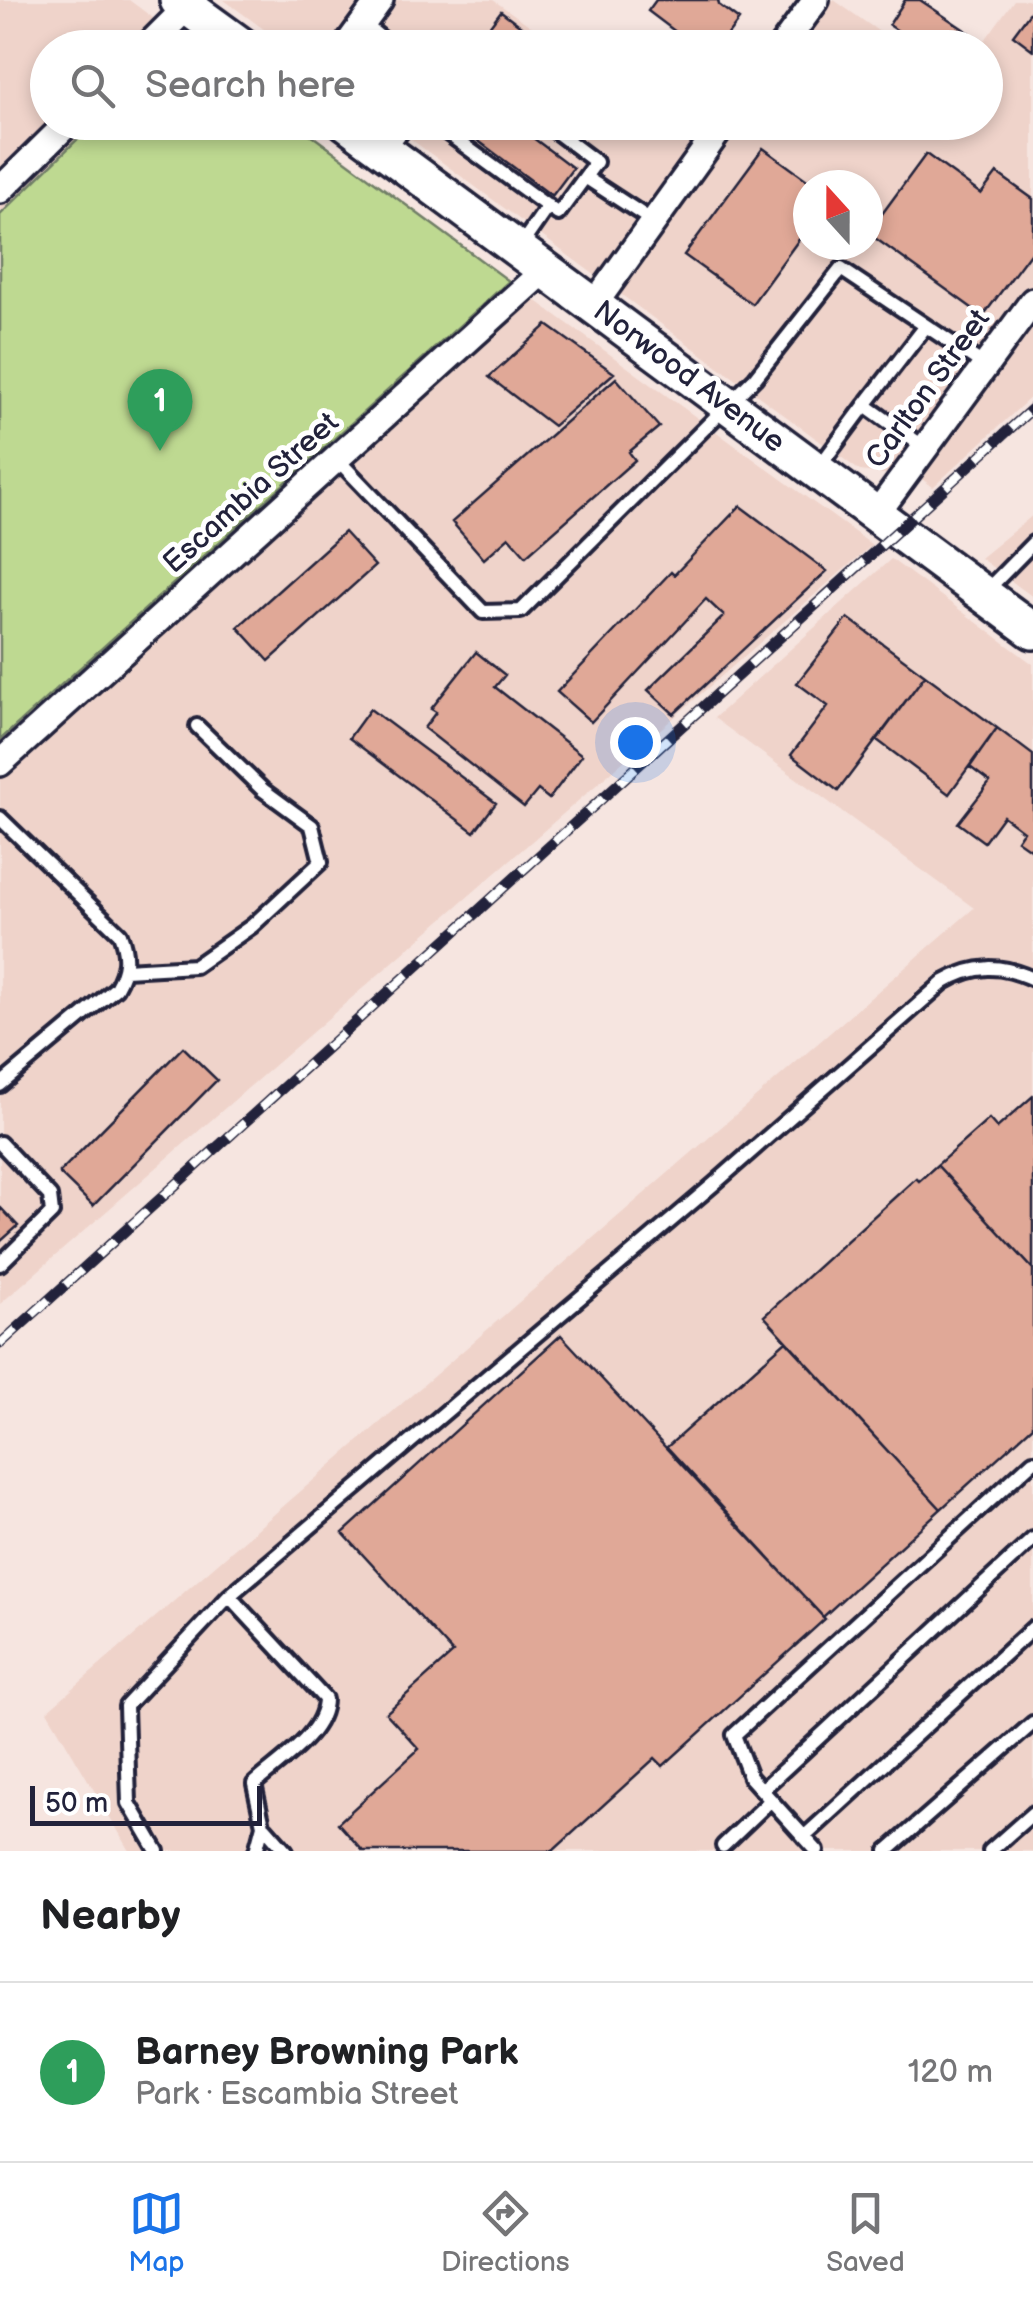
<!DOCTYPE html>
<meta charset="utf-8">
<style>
:root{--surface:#fff;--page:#f2f2f2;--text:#202124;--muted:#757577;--line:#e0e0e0;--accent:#1a73e8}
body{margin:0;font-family:"Balsamiq Sans",sans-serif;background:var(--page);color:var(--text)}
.compass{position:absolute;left:793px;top:170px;width:90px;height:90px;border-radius:50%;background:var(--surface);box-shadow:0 5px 15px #0003;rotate:339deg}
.scale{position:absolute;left:30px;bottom:25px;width:232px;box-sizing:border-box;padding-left:10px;border:5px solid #22223b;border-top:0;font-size:28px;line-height:35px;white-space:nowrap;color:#22223b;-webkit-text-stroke:8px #fff;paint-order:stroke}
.you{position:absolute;left:635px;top:742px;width:35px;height:35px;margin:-25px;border:8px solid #fff;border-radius:50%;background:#1a73e8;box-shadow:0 0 0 15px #1a73e833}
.badge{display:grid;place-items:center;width:65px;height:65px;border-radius:50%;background:var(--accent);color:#fff;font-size:32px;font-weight:700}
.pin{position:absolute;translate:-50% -82px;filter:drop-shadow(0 2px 5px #0008)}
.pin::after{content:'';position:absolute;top:52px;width:35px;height:30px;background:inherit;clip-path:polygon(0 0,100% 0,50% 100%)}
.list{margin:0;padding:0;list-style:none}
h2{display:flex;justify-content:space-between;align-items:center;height:130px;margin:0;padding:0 40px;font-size:42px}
h2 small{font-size:32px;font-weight:400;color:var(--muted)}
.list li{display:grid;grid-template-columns:65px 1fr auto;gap:30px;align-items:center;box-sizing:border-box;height:180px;padding:0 40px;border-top:2px solid var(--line)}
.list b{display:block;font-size:38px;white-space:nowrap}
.list p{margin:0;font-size:32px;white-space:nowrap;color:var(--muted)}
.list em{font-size:32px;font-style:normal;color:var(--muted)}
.icon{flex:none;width:55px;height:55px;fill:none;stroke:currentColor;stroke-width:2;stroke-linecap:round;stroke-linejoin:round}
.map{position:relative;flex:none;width:1033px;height:1851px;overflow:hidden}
.search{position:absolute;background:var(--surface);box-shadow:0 5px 15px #0003;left:30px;right:30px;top:30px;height:110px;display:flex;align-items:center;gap:25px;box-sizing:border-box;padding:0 35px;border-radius:55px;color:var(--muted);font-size:38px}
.sheet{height:310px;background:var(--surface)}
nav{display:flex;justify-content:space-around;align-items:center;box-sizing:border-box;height:140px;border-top:2px solid var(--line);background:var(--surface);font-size:28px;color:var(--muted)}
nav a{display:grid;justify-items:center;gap:5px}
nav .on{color:var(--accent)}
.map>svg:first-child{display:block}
</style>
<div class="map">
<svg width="1033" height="1851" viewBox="0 0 1033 1851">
<rect width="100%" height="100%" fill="#f6e5e0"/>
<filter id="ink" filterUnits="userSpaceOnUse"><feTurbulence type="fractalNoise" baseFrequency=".01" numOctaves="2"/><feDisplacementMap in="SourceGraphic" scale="20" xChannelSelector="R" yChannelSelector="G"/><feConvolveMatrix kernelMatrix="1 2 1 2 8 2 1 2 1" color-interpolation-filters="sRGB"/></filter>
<g filter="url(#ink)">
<path fill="#efd3ca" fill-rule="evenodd" d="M0,0H129L180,38L170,47L48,48V122L94,123L3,212L0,209Z
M224,0H493L561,47H288Z
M798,0H834L901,47L763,48Z
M1014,0H1033V395L933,487L922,479L860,471L389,123H668L694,140L707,123L986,122V48L980,47ZM808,185H868V245H808Z
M509,281L872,545L0,1304V740Z
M1033,515V597L980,558Z
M891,559L1033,664V1851H130L47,1711L974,908L714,718Z"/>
<path fill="#bed991" stroke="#707e66" stroke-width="2.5" d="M94,123H295L509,281L0,740V215Z"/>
<path fill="#e0a897" stroke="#22223b" stroke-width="2.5" d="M656,0H718L719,5L739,20L718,48H697L648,11Z
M905,0H920L968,32L958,48H924L889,25Z
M1033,8V50L1013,35Z
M501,11L550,48H473Z
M453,122H512L573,168L552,196Z
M763,148L814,185H808V227L752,304L684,255Z
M926,154L981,194L997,173L1033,199V249L983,316L868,233Z
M547,325L614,373L553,426L489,377Z
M616,378L659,427L629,452L635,460L526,556L509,537L484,559L452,522Z
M740,506L827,571L674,714L648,690L724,616L706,599L591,722L557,692L671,572L674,575Z
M344,532L375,566L269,661L238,627Z
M848,618L925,675L838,791L791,755L828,706L797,683Z
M476,652L505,675L495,687L582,755L549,799L538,790L524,807L424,728L436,712L431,709Z
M925,675L997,728L949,794L877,740Z
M370,709L496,803L474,832L349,738Z
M997,728L1033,755V845L1030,849L1017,840L1023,831L1003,816L984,842L958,823L990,782L970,767Z
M183,1047L217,1080L93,1206L59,1173Z
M1033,1096V1269L937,1165L989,1119L997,1128Z
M937,1165L1033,1269V1426L941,1509L764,1316L916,1178L919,1181Z
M0,1207L18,1226L0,1242Z
M561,1335L825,1619L663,1766L655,1758L553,1851H363L338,1823L419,1749L386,1713L453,1653L343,1533Z
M786,1341L941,1509L823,1617L667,1447Z"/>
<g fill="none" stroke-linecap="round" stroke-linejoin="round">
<defs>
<path id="service" d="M363,23L393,48
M433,48L435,45L439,48
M432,122L558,214L585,177L654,222
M543,122L596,162L585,177
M387,150L410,122
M519,248L548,206
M925,448L865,405L926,326
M337,459L483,612L521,611L755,378L841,269L986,366
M819,467L865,405
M986,591L1033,543
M0,818L120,934C128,955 127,969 116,988L0,1085
M125,970L195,966L252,926L321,862L312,826L263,790L197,726
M0,1143L50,1196L52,1213L0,1264
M762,1790L1033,1539
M804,1837L1033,1628
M723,1846L771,1800
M157,1851L129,1803L126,1706L229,1596
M256,1851L263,1825
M286,1851L263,1825L254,1784C278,1762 325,1734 325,1699L229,1596L714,1184L944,982C975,964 1001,964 1033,979
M817,1851L750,1777L734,1735L1033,1461
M887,1851L1033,1723
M990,1851L1033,1813"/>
<path id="minor" d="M146,48L187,7
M345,48L380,0
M781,48L816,0
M0,190L69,122
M593,306L725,122
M875,516L1033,301
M0,763L545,270"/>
<path id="secondary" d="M178,0L244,48
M346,122L1033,631"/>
</defs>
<use href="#service" stroke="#22223b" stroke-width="20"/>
<use href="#minor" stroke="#22223b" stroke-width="32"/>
<use href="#secondary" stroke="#22223b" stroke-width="42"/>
<use href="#service" stroke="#fff" stroke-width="12"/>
<use href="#minor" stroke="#fff" stroke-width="25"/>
<use href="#secondary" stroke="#fff" stroke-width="35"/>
<defs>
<path id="rail" d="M0,1344L1033,408"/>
</defs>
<use href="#rail" stroke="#22223b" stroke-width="11"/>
<use href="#rail" stroke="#fff" stroke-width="8" stroke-dasharray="22" stroke-linecap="butt"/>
</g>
</g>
<g text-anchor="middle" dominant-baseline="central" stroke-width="10" stroke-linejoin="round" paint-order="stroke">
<g font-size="30" fill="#22223b" stroke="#fff">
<text transform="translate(689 377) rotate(37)">Norwood Avenue</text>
<text transform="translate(928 389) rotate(-54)">Carlton Street</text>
<text transform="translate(251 493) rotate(-42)">Escambia Street</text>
</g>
</g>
</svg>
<svg class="compass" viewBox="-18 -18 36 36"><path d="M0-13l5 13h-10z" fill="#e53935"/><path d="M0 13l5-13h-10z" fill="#757577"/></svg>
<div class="scale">50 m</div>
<div class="you"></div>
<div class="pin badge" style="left:160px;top:451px;background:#2e9e5b">1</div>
<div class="search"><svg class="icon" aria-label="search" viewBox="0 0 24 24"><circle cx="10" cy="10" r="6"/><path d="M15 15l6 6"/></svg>Search here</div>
</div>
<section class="sheet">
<h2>Nearby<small></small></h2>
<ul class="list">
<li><span class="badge" style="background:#2e9e5b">1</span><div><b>Barney Browning Park</b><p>Park · Escambia Street</p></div><em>120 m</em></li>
</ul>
</section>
<nav>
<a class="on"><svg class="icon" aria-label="map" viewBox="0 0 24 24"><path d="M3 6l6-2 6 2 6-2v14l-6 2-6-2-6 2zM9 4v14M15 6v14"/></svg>Map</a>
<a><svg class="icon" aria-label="directions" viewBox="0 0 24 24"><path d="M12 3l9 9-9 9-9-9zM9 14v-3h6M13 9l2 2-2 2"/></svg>Directions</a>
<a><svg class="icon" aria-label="saved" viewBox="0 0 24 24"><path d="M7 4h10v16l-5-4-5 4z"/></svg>Saved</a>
</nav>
